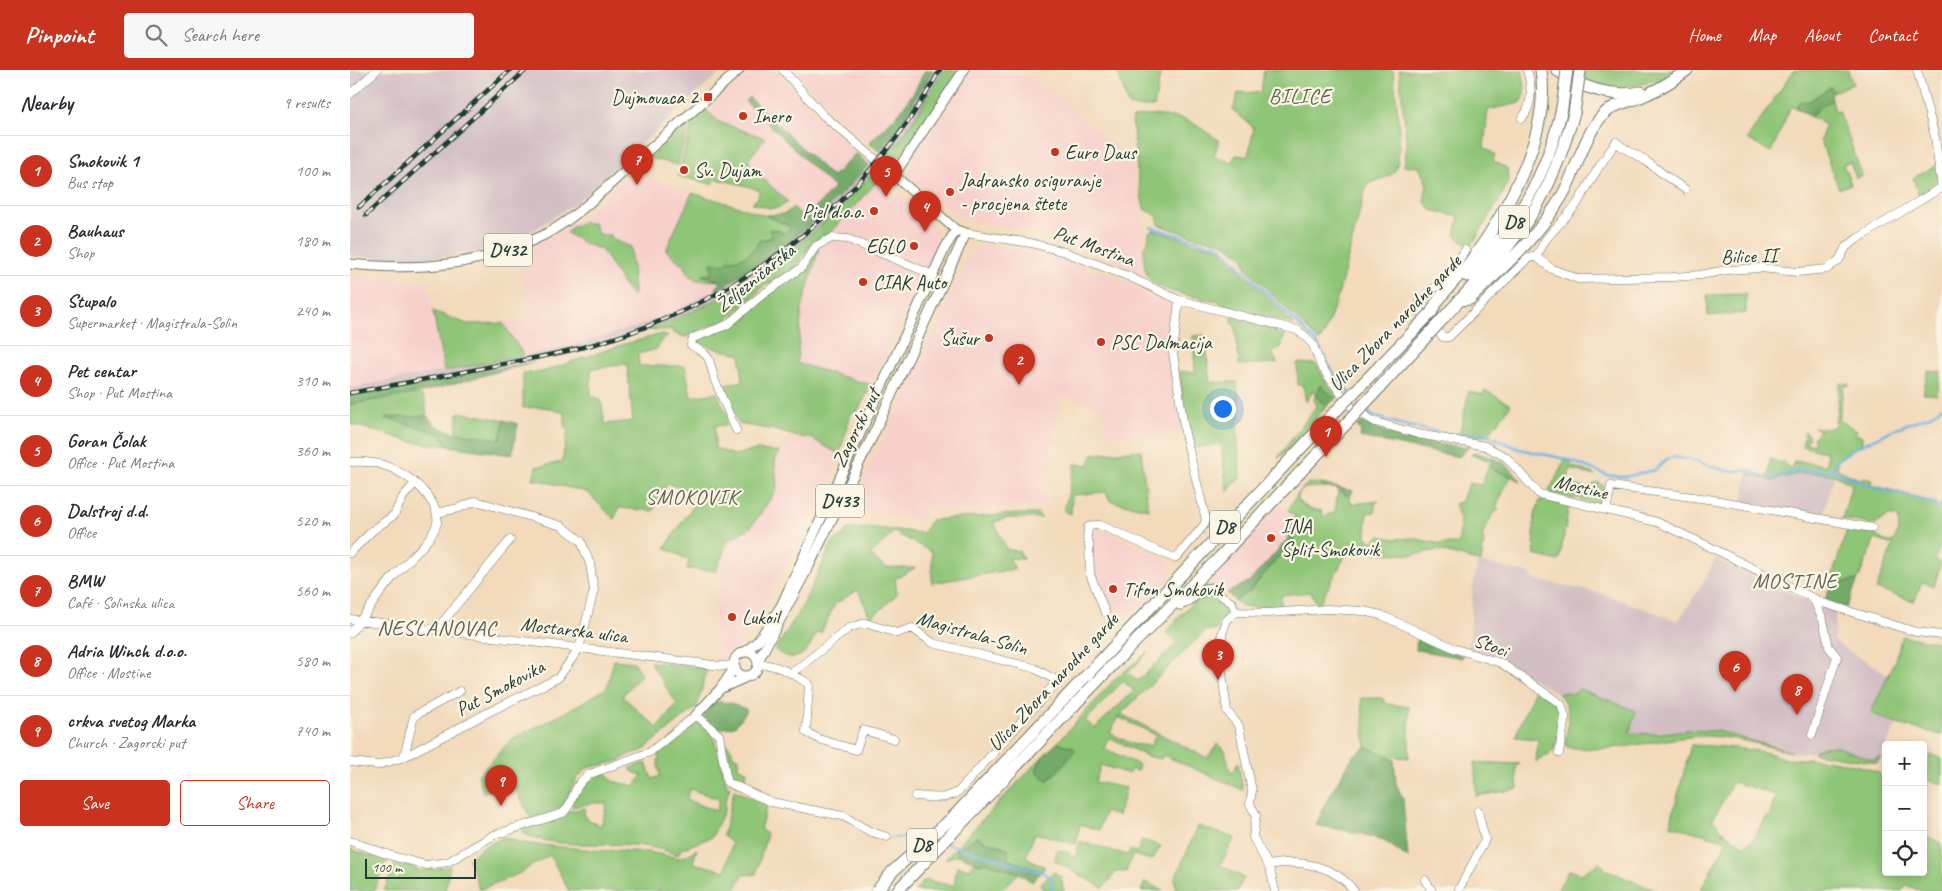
<!DOCTYPE html>
<meta charset="utf-8">
<style>
:root{--surface:#fff;--page:#f7f7f7;--text:#2b2b33;--muted:#7c7c81;--line:#e1e1e2;--accent:#c8321e}
body{margin:0;font-family:Caveat,sans-serif;background:var(--page);color:var(--text)}
.controls{position:absolute;right:15px;bottom:15px;display:grid;overflow:hidden;border-radius:5px;box-shadow:0 2px 8px #0003}
.controls button{width:45px;height:45px;display:grid;place-items:center;padding:0;border:0;border-bottom:1px solid var(--line);background:var(--surface);color:var(--text);font:25px sans-serif}
.scale{position:absolute;left:15px;bottom:12px;width:111px;box-sizing:border-box;padding-left:5px;border:2px solid #1f3d34;border-top:0;font-size:14px;line-height:18px;white-space:nowrap;color:#1f3d34;-webkit-text-stroke:4px #fcf5e5;paint-order:stroke}
.you{position:absolute;left:872px;top:338px;width:18px;height:18px;margin:-12px;border:4px solid #fff;border-radius:50%;background:#1a73e8;box-shadow:0 0 0 8px #1a73e833}
.badge{display:grid;place-items:center;width:32px;height:32px;border-radius:50%;background:var(--accent);color:#fff;font-size:16px;font-weight:700}
.pin{position:absolute;translate:-50% -41px;filter:drop-shadow(0 1px 2px #0008)}
.pin::after{content:'';position:absolute;top:26px;width:18px;height:15px;background:inherit;clip-path:polygon(0 0,100% 0,50% 100%)}
.list{margin:0;padding:0;list-style:none}
h2{display:flex;justify-content:space-between;align-items:center;height:65px;margin:0;padding:0 20px;font-size:21px}
h2 small{font-size:16px;font-weight:400;color:var(--muted)}
.list li{display:grid;grid-template-columns:32px 1fr auto;gap:15px;align-items:center;box-sizing:border-box;height:70px;padding:0 20px;border-top:1px solid var(--line)}
.list b{display:block;font-size:19px;white-space:nowrap}
.list p{margin:0;font-size:16px;white-space:nowrap;color:var(--muted)}
.list em{font-size:16px;font-style:normal;color:var(--muted)}
.actions{display:flex;gap:10px;padding:15px 20px}
.actions a{flex:1;padding:11px 0;border:1px solid var(--accent);border-radius:5px;text-align:center;font-size:18px;color:var(--accent)}
.actions .main{background:var(--accent);color:#fff}
.icon{flex:none;width:28px;height:28px;fill:none;stroke:currentColor;stroke-width:2;stroke-linecap:round;stroke-linejoin:round}
.map{position:relative;flex:none;width:1592px;height:821px;overflow:hidden}
header{display:flex;align-items:center;gap:30px;box-sizing:border-box;height:70px;padding:0 25px;background:var(--accent);color:#fff}
header strong{font-size:24px}
nav{display:flex;gap:28px;margin-inline-start:auto;font-size:18px}
.search{width:350px;height:45px;background:var(--page);display:flex;align-items:center;gap:12px;box-sizing:border-box;padding:0 18px;border-radius:5px;color:var(--muted);font-size:19px}
main{display:flex}
aside{flex:1;background:var(--surface)}
.map>svg:first-child{display:block}
</style>
<header>
<strong>Pinpoint</strong>
<div class="search"><svg class="icon" aria-label="search" viewBox="0 0 24 24"><circle cx="10" cy="10" r="6"/><path d="M15 15l6 6"/></svg>Search here</div>
<nav><a>Home</a><a>Map</a><a>About</a><a>Contact</a></nav>
</header>
<main>
<aside>
<h2>Nearby<small>9 results</small></h2>
<ul class="list">
<li><span class="badge">1</span><div><b>Smokovik 1</b><p>Bus stop</p></div><em>100 m</em></li>
<li><span class="badge">2</span><div><b>Bauhaus</b><p>Shop</p></div><em>180 m</em></li>
<li><span class="badge">3</span><div><b>Stupalo</b><p>Supermarket · Magistrala-Solin</p></div><em>240 m</em></li>
<li><span class="badge">4</span><div><b>Pet centar</b><p>Shop · Put Mostina</p></div><em>310 m</em></li>
<li><span class="badge">5</span><div><b>Goran Čolak</b><p>Office · Put Mostina</p></div><em>360 m</em></li>
<li><span class="badge">6</span><div><b>Dalstroj d.d.</b><p>Office</p></div><em>520 m</em></li>
<li><span class="badge">7</span><div><b>BMW</b><p>Café · Solinska ulica</p></div><em>560 m</em></li>
<li><span class="badge">8</span><div><b>Adria Winch d.o.o.</b><p>Office · Mostine</p></div><em>580 m</em></li>
<li><span class="badge">9</span><div><b>crkva svetog Marka</b><p>Church · Zagorski put</p></div><em>740 m</em></li>
</ul>
<div class="actions"><a class="main">Save</a><a>Share</a></div>
</aside>
<div class="map">
<svg width="1592" height="821" viewBox="0 0 1592 821">
<rect width="100%" height="100%" fill="#fcf5e5"/>
<filter id="ink" filterUnits="userSpaceOnUse"><feTurbulence type="fractalNoise" baseFrequency=".02" numOctaves="2"/><feDisplacementMap in="SourceGraphic" scale="10" xChannelSelector="R" yChannelSelector="G"/><feConvolveMatrix kernelMatrix="1 2 1 2 8 2 1 2 1" color-interpolation-filters="sRGB"/></filter>
<filter id="wash" filterUnits="userSpaceOnUse"><feTurbulence type="fractalNoise" baseFrequency=".0096" numOctaves="4" result="noise"/><feDisplacementMap in="SourceGraphic" scale="20" xChannelSelector="R" yChannelSelector="G"/><feGaussianBlur stdDeviation="1.12" result="paint"/><feColorMatrix in="noise" values="0 0 0 0 0 0 0 0 0 0 0 0 0 0 0 0 0 1.4 0 .05"/><feComposite in="paint" operator="in"/></filter>
<g filter="url(#wash)">
<rect width="100%" height="100%" fill="#f2dabb"/>
<path fill="#f7d0cc" d="M402,0H424L460,39L506,83L483,107L399,27L395,31L485,118L455,148L403,99L398,90L414,68L369,52L356,40Z
M444,0H575L565,20L550,42L519,73L490,48Z
M622,0H662L689,13L735,49L780,90L791,140L794,189L799,209L758,187L710,167L633,154L607,145L558,105L557,100L560,94L593,44L600,39L599,33Z
M285,103L342,123L316,180L333,195L344,209L370,211L366,220L331,238L291,255L236,272L174,286L153,253L179,249L169,184L206,165L236,143L280,105Z
M531,107L589,161V170L577,197L501,167L479,164Z
M492,170L574,203L521,315L447,293L452,238L469,178L481,171Z
M635,176L725,189L730,194L741,201L762,205L824,235L820,282L833,363L759,366L751,337L710,326L694,434L610,440L577,437L572,452L501,436L621,185L627,178Z
M0,204L43,210L78,212L94,301L0,318Z
M438,366L461,368L492,386L449,472L394,567L378,592L368,590L367,573L361,572L371,503L366,501L378,470L401,456L427,419L425,391Z
M930,435L945,446L938,470L900,511L877,523L860,509Z
M749,458L820,492L819,507L794,533L766,555L748,516L742,498V464L744,460Z"/>
<path fill="#d2bec3" d="M0,0H373L226,133L182,161L128,182L68,190L0,186Z
M583,0H594L556,62L520,107L484,144L442,180L389,216L350,238L297,260L225,283L0,326V318L174,286L236,272L291,255L331,238L366,220L397,201L441,170L481,135L530,82L571,22Z
M1398,402L1401,405L1415,411L1450,403H1473L1484,405L1473,446L1392,432Z
M1365,489L1442,524L1486,540L1484,570L1495,579L1539,605L1521,643L1547,654L1527,693L1464,683L1442,682L1367,661L1336,660L1307,664L1279,663L1286,642L1217,622L1208,624L1153,591L1119,579L1123,516L1128,492L1181,504L1182,509L1250,523L1328,551L1356,508Z"/>
<path fill="#8fc577" stroke="#578156" fill-rule="evenodd" d="M594,0H608C599,15 555,88 543,92L536,88L556,62Z
M767,0H811L804,37H787L778,35Z
M914,0H1043C1045,19 1056,90 1043,103C1037,108 1025,111 1018,114L1014,125L988,226L974,265L969,271L897,199L894,188L872,172L848,168L809,155C809,145 803,143 794,139L788,109L782,49C790,43 825,46 836,50C847,54 858,64 869,70L864,86L881,92L886,85L898,86L904,58L883,40L888,23L911,22Z
M1049,0H1172L1175,17L1173,30L1170,33L1138,40L1134,77L1145,85L1143,91L1157,98L1158,112L1149,131L1121,176L1113,173L1105,165L1109,147L1081,140L1074,131L1077,115L1069,97L1054,96L1057,75Z
M1235,0H1326C1299,17 1264,22 1235,9Z
M1444,0H1500L1498,1L1503,14L1483,22L1480,17L1460,31L1449,32L1446,38L1441,36L1421,82L1397,69Z
M1482,30L1485,42L1490,41V44L1512,105L1506,108L1500,92L1493,94L1501,114L1489,119L1470,70L1476,55L1461,47L1468,38Z
M351,40H356L369,52L415,68L398,90L403,99L438,132C425,143 417,137 402,133L407,129L410,121C396,114 381,113 367,109L361,114L328,106L344,46Z
M340,50L328,95L299,88Z
M1587,95L1589,113L1569,126L1563,108Z
M526,99L531,107L479,164L474,165L463,173L446,196L424,212L413,216L402,229L376,250L353,258L336,267L323,263V260H297C315,253 333,246 350,238C418,205 477,155 526,99Z
M342,123C359,128 433,148 441,159L432,164L410,170C402,183 394,190 379,190C373,199 364,205 353,205L370,211L344,210L333,195L316,180Z
M235,151L237,153H244L248,164L260,165L266,171L281,177C281,193 284,208 284,224L283,226L278,222L251,179L235,174L217,163L219,159Z
M804,160L846,174L867,177L944,254L871,234L870,231C854,229 808,222 799,208C793,200 794,186 794,176L798,172L799,162Z
M469,178L452,238L447,293L521,315L508,341L502,342C496,356 495,370 489,384L461,368L448,367L425,360L389,354L373,322L376,321L374,315L393,311L390,284L363,278L345,271L380,256L430,216H439Z
M1396,224V243L1358,246L1357,225Z
M83,241L117,254L153,253L174,286L94,301Z
M882,247L924,259L928,265H935L931,277L922,282L927,293L889,295L885,255L882,254Z
M312,264L318,267L312,269L307,279L288,284L289,296H335L341,327L367,323L381,354L365,356V378L384,385L406,380L430,382L425,391L427,419L401,457L378,470L366,501L337,499L339,490L315,478L351,424L317,414L303,441L269,438L264,449L237,422L183,409L186,397L212,392L218,359L215,358V343L194,337L173,338V303L192,302L271,275ZM277,294L283,351L255,354L251,330L241,325V299Z
M855,265L860,312H887L891,349H887L890,408L877,422L871,374L843,378L834,338L829,301L845,303L843,266Z
M947,293L966,294L976,312L987,325L985,329L971,316L966,326L976,337L929,388H928L967,335L964,330L966,322L963,321L956,332L953,316L948,315Z
M1578,301L1591,302L1587,325L1573,323Z
M1490,313L1499,314V316H1494L1490,340V351L1507,360L1505,364L1512,366V373L1488,389L1487,399L1511,410L1514,407L1522,409L1521,415L1556,424L1590,436L1592,431V473L1585,489L1591,493L1584,516L1572,512L1564,531L1526,519L1543,475L1525,469L1508,510L1481,514L1484,508L1482,506L1498,457C1506,459 1515,459 1522,463C1531,467 1533,474 1544,471C1547,465 1551,453 1547,446H1537L1525,455L1492,449L1502,414L1484,405L1473,403H1450L1422,411L1400,405L1398,402L1401,401L1418,407L1420,388L1427,392H1434L1440,399H1443L1444,391L1474,395L1477,393L1476,381H1470L1452,376L1455,361L1459,367L1456,373L1464,375V367L1470,361L1464,357L1477,359L1485,356Z
M1135,320L1161,335L1137,366H1109L1119,321L1132,325Z
M69,323L75,330L77,346L38,348L91,364L98,376L63,372L0,354V334Z
M108,342L154,350L150,369L106,363Z
M791,380L798,439L760,431L756,422L722,425L721,444L714,441L725,394L738,395L743,384Z
M1215,390L1221,392V396L1242,403L1245,406L1220,399L1217,414L1237,418L1248,412L1255,417V429L1250,436L1226,428L1224,429L1198,423Z
M1138,397L1161,406L1146,437L1149,439L1142,445L1132,466L1134,470L1131,492L1087,480L1062,485L998,481L968,536L961,522L931,525V538L894,537L885,531L900,521L943,470L945,446L938,441C943,430 948,422 958,413L972,414L973,417C964,419 947,413 948,431L959,439L972,441L973,447L985,442L988,421L1000,427L1001,434L1029,431L1025,433V442L1017,443L1016,466L1021,472L1030,466L1045,469L1062,468L1091,474H1109L1110,451L1105,433L1111,432L1119,413L1131,415Z
M1193,428L1219,436L1210,488L1208,491L1185,485C1184,465 1181,447 1191,429Z
M665,444H688L692,448H658L644,452L656,479L669,481L673,489L659,488L665,499L582,513V482L544,462L520,485L536,498H565L545,509L547,524L534,537L520,547L508,520L485,534L471,563L467,562C457,584 447,596 425,580L452,537L483,471L492,467L497,459L527,458L573,463L581,450Z
M858,526L867,527L881,538C877,547 871,550 867,560H857L850,566L771,644L857,688L868,674L875,680L880,702L884,701L888,692L893,720L813,685L811,689L796,686L759,667L754,678L789,695L787,701L781,699L779,704L751,695L745,712L776,718L768,746L755,742L749,760L730,754L726,774L685,763L676,787L695,797L692,801L658,790V778L631,770L606,779L608,785L595,789L693,686L686,700L723,677L707,673L766,608L798,582L778,603L788,611L827,573L816,563C827,551 841,528 858,526ZM773,611L784,621L745,658L735,651ZM768,647L806,665L800,676L782,674L760,663Z
M1552,566L1592,573V665L1547,654L1521,643L1544,593Z
M264,590L284,592L291,605L272,626L307,658L327,634L300,592L357,598L347,637L292,681L280,684L269,691L237,698L227,708L211,738L181,748L160,709L133,723L128,705L162,669L214,643L257,618Z
M1185,619L1207,633L1212,647L1204,681L1186,692L1188,669L1165,667Z
M1229,619L1286,641L1279,663L1307,664L1336,660L1367,661L1442,682C1413,676 1380,665 1351,666C1304,669 1266,684 1217,677L1215,674C1218,655 1223,637 1208,624L1217,622L1223,625Z
M1011,628H1032L1037,634L1059,637V688L1038,686L1016,677Z
M347,651L363,665L377,716L380,717L375,731V739L362,767L331,779L328,785C319,782 309,778 299,777C261,770 207,781 173,763V758L220,741L235,738L234,747L251,756L257,733H242L222,737C227,718 237,708 255,701L262,711L285,716L292,705L283,702L280,698L296,693L302,709L310,706L308,696L309,680L321,669ZM340,719L369,729L367,741L336,730Z
M376,673L382,680V686L389,687L388,698L397,701L393,718L380,712L374,682Z
M1341,675C1367,676 1393,678 1418,683C1424,684 1430,688 1436,689C1442,690 1449,688 1455,689C1472,689 1527,695 1536,709V802H1573V765L1592,773V821H1571L1556,815L1552,821H1350L1377,771L1320,755ZM1383,712L1426,725L1420,745L1415,749L1403,769L1395,776L1370,760L1368,754L1362,751Z
M1485,676L1523,690L1531,687L1527,693L1464,683L1465,680L1474,677Z
M1580,684L1592,689V714L1575,710Z
M1125,692L1170,694L1166,696L1168,719L1126,726Z
M384,720L417,735L410,759L417,764L406,804L393,805L384,821H219L200,785L168,804L129,820L119,789L131,778L155,767L171,773L255,781L267,780L299,782L328,788L336,786L347,779L343,793L375,801L382,773L373,766Z
M848,756L885,768L870,795L894,808L887,821H826L825,809Z
M792,770L811,776L802,790L783,785L776,802H766L753,818L705,791L707,780L720,783L719,785L725,787L730,771L777,785L780,780L787,782Z
M0,779L36,791L24,821H0Z
M623,792L631,794L634,792L669,803L650,821H565L575,810L604,816L607,796L621,799Z
M1249,793L1257,800L1306,821H1207L1219,800L1231,804Z
M45,794L51,797L55,795L72,801L100,796L95,821H34Z
M704,802L711,807L714,821H694L690,814Z
M795,812L813,821H791Z"/>
<path fill="#73aa68" stroke="#49744e" d="M575,0H583L549,56L530,82L519,73L550,42L565,20Z
M1481,17L1483,22L1481,25L1482,30L1468,38L1461,47L1446,38L1449,32L1460,31Z
M399,27L482,107L506,83L519,95C494,121 469,148 441,170C417,189 392,205 366,220L370,211L351,205H362L361,193L375,195L379,190C394,190 402,183 410,170L421,168L420,159L431,161L432,164L440,159L438,155L416,145L435,144L443,137L455,148L484,118L395,31Z
M184,292L69,323L0,334V326Z
M971,315L985,329L976,337L966,326Z
M77,346L86,356L106,363L150,369L154,350L168,354L162,385L98,376L91,364L35,348Z
M1012,352C1022,358 1033,360 1045,364C1070,372 1093,376 1119,377L1109,387L1010,367L1011,361L1007,356Z
M1124,382C1150,390 1154,389 1171,411L1138,397L1141,391L1121,385Z
M972,414L1003,421L1000,427L988,419L973,417Z
M945,446L943,470L900,521L885,531L877,523L900,511L937,470Z
M1508,510L1496,538L1475,530L1481,514Z
M1067,565L1112,586V588L1066,580Z
M364,631L380,633L396,639V642L385,656L369,659L353,647Z
M707,673L723,677L725,680L711,698L697,711L686,700L693,686Z
M1016,677L1044,689L1046,713L1053,729L1058,788L1036,772L1013,764L966,755L976,732L1003,686Z
M628,766L631,770L658,778V790L692,801L682,812L669,803L634,792L631,794L608,785L606,779Z"/>
<g fill="none" stroke-linecap="round" stroke-linejoin="round">
<path stroke="#6fb2e4" stroke-width="2.5" d="M801,157L849,172L868,175L967,273C975,291 985,308 999,322
M1015,339L1022,346L1054,355L1097,364L1133,363L1169,379L1216,389L1257,405L1274,407L1305,400L1317,389L1324,387L1345,391L1377,401L1398,400L1413,406L1424,408L1448,400H1481L1528,419L1568,428L1592,437
M1481,400L1489,389L1503,379L1549,357L1582,345L1592,337
M541,768L566,767L574,769
M597,774L689,801L701,807L702,821"/>
</g>
</g>
<g filter="url(#ink)">
<g fill="none" stroke-linecap="round" stroke-linejoin="round">
<defs>
<path id="minor" d="M433,0L473,45L544,105
M1567,0L1585,67L1592,119
M0,24L27,0
M1172,48C1183,36 1182,15 1177,0
M1335,119C1321,111 1310,101 1296,91C1286,84 1276,81 1266,72L1249,97L1227,134L1196,169L1186,187L1202,199L1228,209L1323,207L1350,205L1377,200L1411,198L1447,202L1477,199L1489,190L1496,177L1507,169L1592,117
M616,163L681,173L715,182L780,207L829,230L947,260L955,266L963,275L971,296L999,335L1025,352L1068,364L1135,376L1156,387L1189,424L1307,452L1356,475L1473,533L1566,562L1592,565
M1115,180L1099,207L1070,229L1069,240L1093,267H1099L1177,189L1182,187H1186
M386,360L365,311L359,289L354,283L341,275L343,268L377,255L412,225L451,198L466,176L482,168L498,169L583,205
M0,392C25,390 43,396 63,411C74,420 90,438 87,453C83,470 56,492 44,506C28,524 16,545 0,563
M1256,440L1261,416L1365,430L1522,458
M0,483L22,461L44,445L53,427L65,413
M862,519L882,533L886,542
M755,542L740,504L739,473L737,468L738,457L745,455H750L824,488L828,486L854,455L856,450L835,364L823,283L829,230
M0,549L371,596L384,595
M86,560L160,470
M409,595C427,593 444,605 459,614L456,662L469,669L506,680L513,660L544,669
M442,603L499,558L515,553L547,563L562,558L583,573L684,598L704,609V615L609,721C595,731 581,727 565,726
M1462,665L1487,587L1479,577L1473,550L1463,528
M54,687L64,646L110,621
M0,692L28,695L54,687L141,641L208,608L229,579L244,520L240,494L231,471L212,456L126,431L109,438L87,443
M0,771L42,786L76,795L98,792L144,765L213,743C226,731 221,716 240,704L300,682L346,645L369,665L377,712L421,732L493,746L519,761L537,767
M919,795C949,789 985,795 1004,821
M1075,810L1082,821
M925,821L920,799L903,767L906,745L900,734L902,721L889,656L877,641L872,603V564L877,550L886,542L918,543L978,539L1013,541L1031,545L1106,579L1151,593L1211,634L1215,647L1209,683
M1108,821L1135,770L1128,741"/>
<path id="major" d="M0,194C67,201 131,196 192,166C224,150 252,121 278,98C315,66 352,33 389,0
M384 594a12 12 0 1 1 24 0a12 12 0 1 1-24 0Z
M395,582L408,571L431,536L595,178L606,160
M408,591L460,494L524,363L616,163L606,160L544,105L614,0
M372,618L399,606
M346,645L370,619L385,597"/>
<path id="highway" d="M1207,0C1231,18 1261,28 1291,22
M1117,206C1167,155 1196,108 1212,38
M1109,230L1120,229C1153,197 1188,167 1212,126C1226,102 1234,65 1253,45C1264,33 1281,32 1295,25C1309,19 1324,10 1337,0
M1081,243C1090,223 1107,210 1120,192C1157,142 1201,64 1191,0
M1090,252C1122,215 1165,175 1189,132C1205,104 1215,74 1224,43
M830,534C841,529 848,519 862,519
M527,821L542,802L602,748L984,343
M547,821L777,580L869,488L996,354"/>
</defs>
<use href="#minor" stroke="#697463" stroke-width="9"/>
<use href="#major" stroke="#697463" stroke-width="11"/>
<use href="#highway" stroke="#697463" stroke-width="13"/>
<use href="#minor" stroke="#fff" stroke-width="8"/>
<use href="#major" stroke="#fff" stroke-width="9"/>
<use href="#highway" stroke="#fff" stroke-width="11"/>
<defs>
<path id="rail" d="M9,137L160,0
M16,145L176,0
M0,323C50,314 99,305 148,295C184,288 220,282 255,271C398,227 518,131 590,0"/>
</defs>
<use href="#rail" stroke="#1f3d34" stroke-width="4.5"/>
<use href="#rail" stroke="#fcf5e5" stroke-width="2.5" stroke-dasharray="8" stroke-linecap="butt"/>
<defs>
<path id="highway-bridge" d="M1212,38L1217,0
M1224,43L1230,0
M984,343L1081,243
M996,354L1090,252"/>
</defs>
<use href="#highway-bridge" stroke="#697463" stroke-width="13" stroke-linecap="butt"/>
<use href="#highway-bridge" stroke="#fff" stroke-width="11"/>
</g>
</g>
<g fill="#c8321e" stroke="#fcf5e5" stroke-width="2">
<rect x="353" y="22" width="10" height="10" rx="2.5"/>
<circle cx="393" cy="46" r="5"/>
<circle cx="705" cy="82" r="5"/>
<circle cx="334" cy="100" r="5"/>
<circle cx="600" cy="122" r="5"/>
<circle cx="524" cy="141" r="5"/>
<circle cx="564" cy="176" r="5"/>
<circle cx="513" cy="212" r="5"/>
<circle cx="639" cy="268" r="5"/>
<circle cx="751" cy="272" r="5"/>
<circle cx="921" cy="468" r="5"/>
<circle cx="763" cy="519" r="5"/>
<circle cx="382" cy="547" r="5"/>
</g>
<g text-anchor="middle" dominant-baseline="central" stroke-width="4.5" stroke-linejoin="round" paint-order="stroke">
<g fill="#fcf5e5" stroke="#617469" stroke-width="1">
<rect x="1149" y="135.5" width="30" height="33" rx="4"/>
<rect x="134" y="163.5" width="48" height="33" rx="4"/>
<rect x="466" y="414.5" width="48" height="33" rx="4"/>
<rect x="860" y="440.5" width="30" height="33" rx="4"/>
<rect x="557" y="758.5" width="30" height="33" rx="4"/>
</g>
<g font-size="19" font-weight="bold" fill="#1f3d34">
<text x="1164" y="152">D8</text>
<text x="158" y="180">D432</text>
<text x="490" y="431">D433</text>
<text x="875" y="457">D8</text>
<text x="572" y="775">D8</text>
</g>
<g font-size="20" fill="#1f3d34" stroke="#fcf5e5" text-anchor="start">
<text x="348" y="27" text-anchor="end">Dujmovaca 2</text>
<text x="403" y="46">Inero</text>
<text x="715" y="82">Euro Daus</text>
<text x="344" y="100">Sv. Dujam</text>
<text x="610" y="110">Jadransko osiguranje<tspan x="610" dy="23">- procjena štete</tspan></text>
<text x="514" y="141" text-anchor="end">Piel d.o.o.</text>
<text x="554" y="176" text-anchor="end">EGLO</text>
<text x="523" y="212">CIAK Auto</text>
<text x="629" y="268" text-anchor="end">Šušur</text>
<text x="761" y="272">PSC Dalmacija</text>
<text x="931" y="456">INA<tspan x="931" dy="23">Split-Smokovik</tspan></text>
<text x="773" y="519">Tifon Smokovik</text>
<text x="392" y="547">Lukoil</text>
</g>
<g font-size="20" fill="#1f3d34" stroke="#fcf5e5">
<text transform="translate(744 176) rotate(20)">Put Mostina</text>
<text transform="translate(1399 186) rotate(-2)">Bilice II</text>
<text transform="translate(405 208) rotate(-39)">Željezničarska</text>
<text transform="translate(1045 253) rotate(-46)">Ulica Zbora narodne garde</text>
<text transform="translate(506 358) rotate(-64)">Zagorski put</text>
<text transform="translate(1231 417) rotate(13)">Mostine</text>
<text transform="translate(224 560) rotate(7)">Mostarska ulica</text>
<text transform="translate(622 563) rotate(16)">Magistrala-Solin</text>
<text transform="translate(1141 575) rotate(21)">Stoci</text>
<text transform="translate(703 612) rotate(-47)">Ulica Zbora narodne garde</text>
<text transform="translate(150 618) rotate(-28)">Put Smokovika</text>
</g>
<g font-size="21" letter-spacing="1" fill="#5f6155" stroke="#fcf5e5">
<text x="950" y="26">BILICE</text>
<text x="342" y="427">SMOKOVIK</text>
<text x="1445" y="511">MOSTINE</text>
</g>
<g font-size="22" letter-spacing="1" fill="#5f6155" stroke="#fcf5e5">
<text x="87" y="558">NESLANOVAC</text>
</g>
</g>
</svg>
<div class="controls">
<button>+</button>
<button>−</button>
<button><svg class="icon" aria-label="locate" viewBox="0 0 24 24"><circle cx="12" cy="12" r="6"/><path d="M12 2v4M12 18v4M2 12h4M18 12h4"/></svg></button>
</div>
<div class="scale">100 m</div>
<div class="you"></div>
<div class="pin badge" style="left:976px;top:387px">1</div>
<div class="pin badge" style="left:669px;top:315px">2</div>
<div class="pin badge" style="left:868px;top:610px">3</div>
<div class="pin badge" style="left:575px;top:162px">4</div>
<div class="pin badge" style="left:536px;top:127px">5</div>
<div class="pin badge" style="left:1385px;top:622px">6</div>
<div class="pin badge" style="left:287px;top:115px">7</div>
<div class="pin badge" style="left:1447px;top:645px">8</div>
<div class="pin badge" style="left:151px;top:736px">9</div>
</div>
</main>
